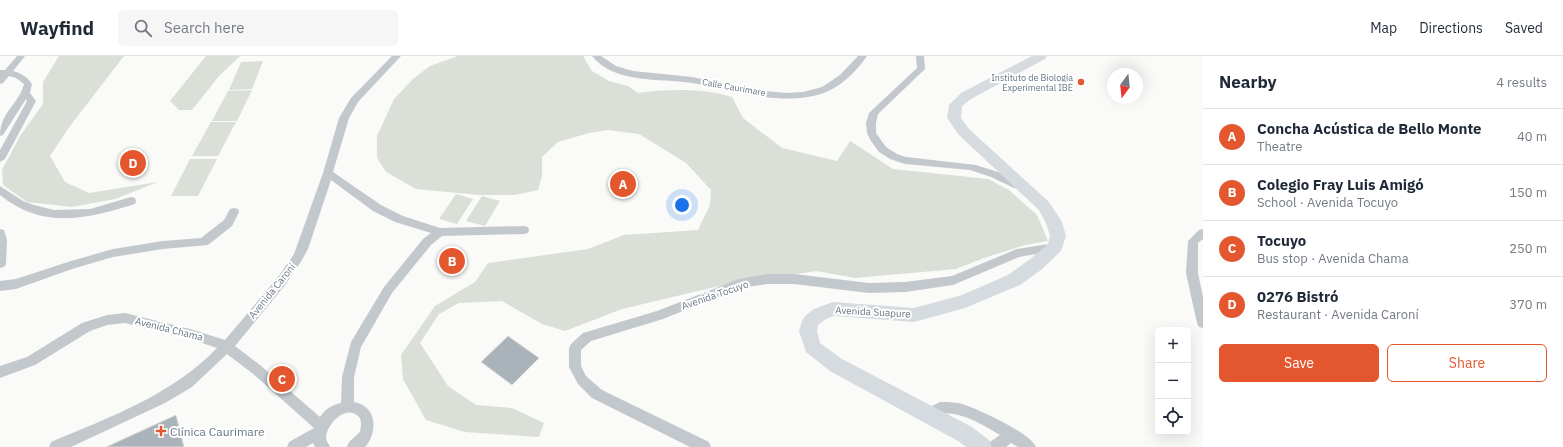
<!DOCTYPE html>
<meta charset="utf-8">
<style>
:root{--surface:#fff;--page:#f6f6f7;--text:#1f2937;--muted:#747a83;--line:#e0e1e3;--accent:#e4572e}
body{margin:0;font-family:"IBM Plex Sans",sans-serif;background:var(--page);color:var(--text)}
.controls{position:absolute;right:12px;bottom:12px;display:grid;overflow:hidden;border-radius:6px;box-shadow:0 4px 16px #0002}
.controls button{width:36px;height:36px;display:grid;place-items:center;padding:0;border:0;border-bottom:1px solid var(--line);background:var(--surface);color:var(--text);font:20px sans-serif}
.compass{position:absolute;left:1107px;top:12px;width:36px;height:36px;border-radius:50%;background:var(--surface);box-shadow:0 4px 16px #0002;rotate:195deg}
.you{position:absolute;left:682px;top:149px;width:14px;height:14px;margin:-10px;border:3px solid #fff;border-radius:50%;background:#1a73e8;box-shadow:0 0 0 6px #1a73e833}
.badge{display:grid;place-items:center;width:26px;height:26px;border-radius:50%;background:var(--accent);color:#fff;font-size:13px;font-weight:700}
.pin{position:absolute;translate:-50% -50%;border:2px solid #fff;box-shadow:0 1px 4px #0006}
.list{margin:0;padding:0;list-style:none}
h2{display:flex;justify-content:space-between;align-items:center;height:52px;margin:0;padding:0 16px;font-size:17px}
h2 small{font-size:13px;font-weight:400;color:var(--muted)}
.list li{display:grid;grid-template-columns:26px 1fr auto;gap:12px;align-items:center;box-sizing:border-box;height:56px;padding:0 16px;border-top:1px solid var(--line)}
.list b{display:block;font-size:15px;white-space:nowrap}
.list p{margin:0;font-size:13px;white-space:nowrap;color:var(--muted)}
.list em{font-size:13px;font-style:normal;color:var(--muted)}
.actions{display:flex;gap:8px;padding:12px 16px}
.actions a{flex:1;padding:9px 0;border:1px solid var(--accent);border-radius:6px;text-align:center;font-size:14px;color:var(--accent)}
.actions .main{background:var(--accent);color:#fff}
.icon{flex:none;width:22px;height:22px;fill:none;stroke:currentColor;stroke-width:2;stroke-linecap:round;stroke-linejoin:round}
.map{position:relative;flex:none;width:1203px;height:391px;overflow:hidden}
header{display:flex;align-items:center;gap:24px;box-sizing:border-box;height:56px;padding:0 20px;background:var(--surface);border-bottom:1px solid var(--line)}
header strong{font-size:19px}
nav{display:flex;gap:22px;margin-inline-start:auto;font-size:14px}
.search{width:280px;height:36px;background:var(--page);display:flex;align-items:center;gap:10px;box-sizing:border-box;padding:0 14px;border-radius:6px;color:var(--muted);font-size:15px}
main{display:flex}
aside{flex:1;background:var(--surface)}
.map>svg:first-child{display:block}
</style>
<header>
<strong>Wayfind</strong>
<div class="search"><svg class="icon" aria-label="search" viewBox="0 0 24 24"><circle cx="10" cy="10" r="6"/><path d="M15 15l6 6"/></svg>Search here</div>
<nav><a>Map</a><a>Directions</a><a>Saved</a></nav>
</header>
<main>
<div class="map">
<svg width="1203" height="391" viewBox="0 0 1203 391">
<rect width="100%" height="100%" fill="#fafaf8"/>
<path fill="#dadfd7" d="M59,0H124L70,70L50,100L65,126L89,137L158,126L115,143L72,151L27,146L3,129L2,114L20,80L43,48V26Z
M206,0H240L219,20L192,54H179L170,45Z
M458,0H583L592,15L609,25L628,30L638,37C669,33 702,32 732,41L743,62L782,92L837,105L850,85L893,113L988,123L1009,134L1037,159L1048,185L1025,189L984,202L956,213L855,222L816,215L715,231L622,253L565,275L542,268L502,245L459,247L439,258L420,287L448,330L476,349L512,352L544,367L539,381L465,376L426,364L403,323L401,299L435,250L475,226L488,207L588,193L624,179L698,174L710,149L711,134L686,107L639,78L608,74L589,77L558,86L542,101V120L538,134L515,139H479L416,133L386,116L377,102V80L394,43L413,23L430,10Z
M263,5L252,33L229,34L241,6Z
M252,34L237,65H212L228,35Z
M211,66H236L218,100H192Z
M190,103H217L198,140H171Z
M456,138L473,143L457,168L439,163Z
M482,140L500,145L485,170L466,165Z"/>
<path fill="#aab3b9" stroke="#dcdcda" d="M508,280L539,302L512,329L481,306Z
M176,359L184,391H106Z"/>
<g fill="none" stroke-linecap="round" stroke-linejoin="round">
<path fill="#c3c8cc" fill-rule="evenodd" d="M17,0H25L13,15C21,17 27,21 32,28L30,37L36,45L5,103L0,106V94L27,45L26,43L3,79L0,80C0,56 19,48 24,28L16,22L9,20L3,27L0,28V14H5Z
M392,0H401L358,46L349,62L333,116L381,149L403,160L440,172L524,170L528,171L529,174L528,177L524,178L442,180L431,189L392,237L361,291L354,321V346C376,350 378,373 367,389L365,391H347L349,386L360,376C361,371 362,364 359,361C346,347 326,369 326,382C326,385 329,388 330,391H315L313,387L306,391H287L289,386L314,372L252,317L227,298L192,331L165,347L71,391H49L51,386C110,361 172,339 217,292L190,283L125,267L107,269L90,275L35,309L0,322V310L27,301L82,267L107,259L125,257L190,273L225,284L278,221L294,198L323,117L339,62L351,42ZM331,124L373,155L395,166L431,177L423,183L384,231L351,286L342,321L341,347C332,349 325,353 320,361L260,309L235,290L286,228L302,204L308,193Z
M592,0H601L616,10L633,15L692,21L755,34L787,37L803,36L822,31L840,19L858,0H867C856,16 840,32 821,38C779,51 734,33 692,27C660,22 614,28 592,0Z
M916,0H924L925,13L878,58L876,67V77L886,91L897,98L906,101L976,109L998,116L1022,126L1023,129L1022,132H1014L991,121L970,114L905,108L890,103L879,96L871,85L867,77L866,67L869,57L917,12Z
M0,130L23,145L34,149L54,154L90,153L131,141L135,142L136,145L135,148C87,163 43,174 0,139Z
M234,152L238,153L239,156L232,170L208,189L163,193L113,201L72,213L16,233L0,235V225L16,223L71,205L113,193L163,185L201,182L224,164L230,153Z
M0,173L4,174L7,184L6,208L4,211L0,212Z
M1203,173V183L1198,187V217L1203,241V272L1199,271L1197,267L1186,217L1188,185L1199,174Z
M1055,187L1059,188L1060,191L1059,194L1019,201L953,229L905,236L869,237L794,228H767L740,232L663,263L591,285L581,294V310L586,320L602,334L709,386L711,391H690L592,342L578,328L569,311V292L571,288L583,277L657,255L739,223L767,218H794L869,227L905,226L952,220L1017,193Z
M940,346C949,346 957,346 965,349C980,354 1030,377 1036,391H1018L1011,387L1006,391H988L990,386L1000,379C987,371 956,352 940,359C936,360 933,364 929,365L924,363L922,359L928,352Z"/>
<path fill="#d6dbdf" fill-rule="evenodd" d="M1032,0H1047L1045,3L971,43L962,50L961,62L969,73L1049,146L1062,166L1066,180L1061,195L1041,214L1020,229L965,252L914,266L834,260L826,263L818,269L817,275L820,287L842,303L972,371L989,384L992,391H966L958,385L830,315L806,296L799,275L802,265L805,260L814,253L833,246L914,252L962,239L1008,219L1029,204L1048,188L1050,180L1046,167L1039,154L959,79L947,62L949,49L961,37Z"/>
</g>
<g fill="#e4572e" stroke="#fff" stroke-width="1.5">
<circle cx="1081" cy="26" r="4"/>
<path d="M159 369h4v4h4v4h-4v4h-4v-4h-4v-4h4z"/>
</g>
<g text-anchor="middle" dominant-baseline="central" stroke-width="4" stroke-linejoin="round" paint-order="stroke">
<g font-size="9" fill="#657683" stroke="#fff" text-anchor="end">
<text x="1073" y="21">Instituto de Biología<tspan x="1073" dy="10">Experimental IBE</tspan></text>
</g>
<g font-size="9" fill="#657683" stroke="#fff">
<text transform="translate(734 31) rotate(10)">Calle Caurimare</text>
</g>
<g font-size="10" fill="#657683" stroke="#fff">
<text transform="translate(272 235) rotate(-51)">Avenida Caroní</text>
<text transform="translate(715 239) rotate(-19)">Avenida Tocuyo</text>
<text transform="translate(873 256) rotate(3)">Avenida Suapure</text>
<text transform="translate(169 273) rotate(14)">Avenida Chama</text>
</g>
<g font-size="12" fill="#657683" stroke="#fff" text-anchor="start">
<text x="170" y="375">Clínica Caurimare</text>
</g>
</g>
</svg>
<div class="controls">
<button>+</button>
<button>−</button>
<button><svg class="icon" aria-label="locate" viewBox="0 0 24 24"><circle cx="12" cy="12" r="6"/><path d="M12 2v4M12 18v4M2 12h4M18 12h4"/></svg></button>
</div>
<svg class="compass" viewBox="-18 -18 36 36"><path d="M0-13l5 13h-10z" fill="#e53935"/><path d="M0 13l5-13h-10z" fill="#747a83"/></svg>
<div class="you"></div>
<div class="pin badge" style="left:623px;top:128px">A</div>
<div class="pin badge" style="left:452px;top:205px">B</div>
<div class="pin badge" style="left:282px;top:323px">C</div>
<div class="pin badge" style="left:133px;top:107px">D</div>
</div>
<aside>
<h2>Nearby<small>4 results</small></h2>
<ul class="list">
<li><span class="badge">A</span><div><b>Concha Acústica de Bello Monte</b><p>Theatre</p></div><em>40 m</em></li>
<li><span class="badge">B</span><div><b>Colegio Fray Luis Amigó</b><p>School · Avenida Tocuyo</p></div><em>150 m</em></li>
<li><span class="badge">C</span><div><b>Tocuyo</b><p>Bus stop · Avenida Chama</p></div><em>250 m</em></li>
<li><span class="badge">D</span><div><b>0276 Bistró</b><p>Restaurant · Avenida Caroní</p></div><em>370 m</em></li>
</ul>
<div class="actions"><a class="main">Save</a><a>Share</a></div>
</aside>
</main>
